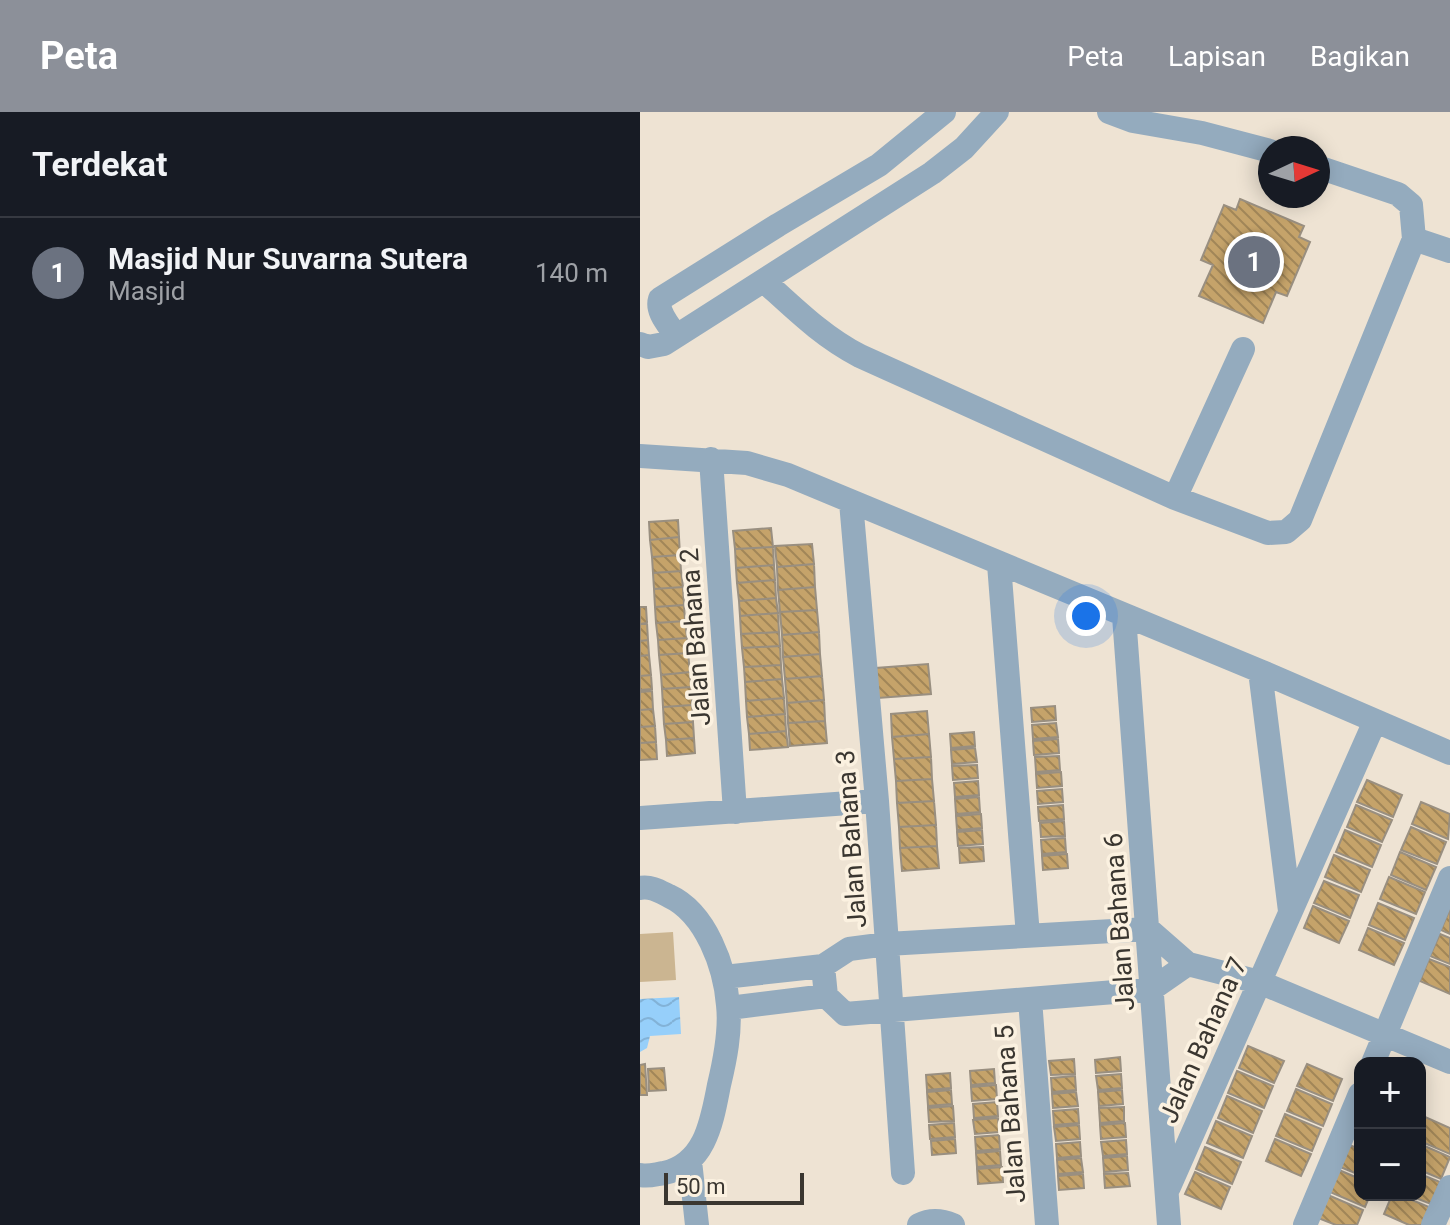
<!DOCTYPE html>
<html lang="id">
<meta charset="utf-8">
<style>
:root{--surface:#171b24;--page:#242831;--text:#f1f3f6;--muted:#9ea1a6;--line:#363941;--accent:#8c9099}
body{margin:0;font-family:Roboto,sans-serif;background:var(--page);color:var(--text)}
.controls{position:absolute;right:24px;bottom:24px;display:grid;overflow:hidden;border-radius:16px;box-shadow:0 4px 20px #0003}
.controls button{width:72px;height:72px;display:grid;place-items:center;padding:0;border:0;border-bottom:2px solid var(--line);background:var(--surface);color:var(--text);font:40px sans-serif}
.compass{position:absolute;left:618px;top:24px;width:72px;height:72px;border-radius:50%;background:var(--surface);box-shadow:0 4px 20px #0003;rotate:86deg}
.scale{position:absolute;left:24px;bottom:20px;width:140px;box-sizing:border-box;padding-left:8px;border:4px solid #3a3630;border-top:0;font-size:22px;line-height:28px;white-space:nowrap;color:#3a3630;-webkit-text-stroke:6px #fbf1e0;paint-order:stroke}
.you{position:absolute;left:446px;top:504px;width:28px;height:28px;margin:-20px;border:6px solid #fff;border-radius:50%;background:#1a73e8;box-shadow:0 0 0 12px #1a73e833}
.badge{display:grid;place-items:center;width:52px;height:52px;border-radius:50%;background:var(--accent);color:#fff;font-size:26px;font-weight:700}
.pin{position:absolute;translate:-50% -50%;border:4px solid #fff;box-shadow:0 2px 8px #0006}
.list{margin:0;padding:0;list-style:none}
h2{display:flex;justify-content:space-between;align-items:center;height:104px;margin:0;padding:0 32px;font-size:34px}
h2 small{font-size:26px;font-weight:400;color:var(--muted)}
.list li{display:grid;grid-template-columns:52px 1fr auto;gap:24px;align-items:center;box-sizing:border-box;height:112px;padding:0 32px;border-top:2px solid var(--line)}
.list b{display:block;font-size:30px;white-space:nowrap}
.list p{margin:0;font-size:26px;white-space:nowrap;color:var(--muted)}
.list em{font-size:26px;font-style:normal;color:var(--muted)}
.map{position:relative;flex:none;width:810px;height:1113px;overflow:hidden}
header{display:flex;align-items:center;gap:48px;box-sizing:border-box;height:112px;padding:0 40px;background:var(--accent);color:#fff}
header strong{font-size:38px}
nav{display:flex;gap:44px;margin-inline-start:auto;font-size:28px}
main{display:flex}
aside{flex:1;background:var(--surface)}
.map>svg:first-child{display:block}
</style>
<header>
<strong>Peta</strong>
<nav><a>Peta</a><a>Lapisan</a><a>Bagikan</a></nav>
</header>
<main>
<aside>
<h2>Terdekat<small></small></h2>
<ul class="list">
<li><span class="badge" style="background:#6b7280">1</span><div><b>Masjid Nur Suvarna Sutera</b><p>Masjid</p></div><em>140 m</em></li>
</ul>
</aside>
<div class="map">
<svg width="810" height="1113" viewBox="0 0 810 1113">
<defs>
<pattern id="water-waves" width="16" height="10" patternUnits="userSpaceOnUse" patternTransform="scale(2)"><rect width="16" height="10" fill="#96cffa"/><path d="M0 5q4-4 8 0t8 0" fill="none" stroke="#82b2d7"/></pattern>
<pattern id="building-back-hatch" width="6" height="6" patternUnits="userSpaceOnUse" patternTransform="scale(2)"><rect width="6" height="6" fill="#c5a36a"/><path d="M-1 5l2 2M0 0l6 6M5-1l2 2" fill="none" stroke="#a18658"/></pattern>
</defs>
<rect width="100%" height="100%" fill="#eee3d3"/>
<path fill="#cbb591" d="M33,820L36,868L0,870V822Z"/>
<path fill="url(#water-waves)" d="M39,885L41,922L10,924L7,936L0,940V887Z"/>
<path fill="url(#building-back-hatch)" stroke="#998f80" stroke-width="2" d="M600,87L664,114L659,125L670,130L647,184L636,180L623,211L559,184L573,153L561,148L584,93L596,98Z
M38,408L39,425L10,428L9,410Z
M131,416L133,435L95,437L93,419Z
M39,425L40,443L12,445L10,428Z
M172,432L174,452L137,455L135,434Z
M133,435L134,453L96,456L95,437Z
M40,443L41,459L13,461L12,445Z
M174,452L175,475L138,478L137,455Z
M134,453L135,468L97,471L96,456Z
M41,459L43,475L14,477L13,461Z
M135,468L136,486L99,489L97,471Z
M43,475L44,493L15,495L14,477Z
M175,475L177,498L140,500L138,478Z
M136,486L138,501L100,504L99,489Z
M44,493L45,509L16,511L15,495Z
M0,495H6L7,511L0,512Z
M177,498L179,520L142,523L140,500Z
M138,501L139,520L101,522L100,504Z
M45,509L47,526L18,528L16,511Z
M7,511L8,528L0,529V512Z
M139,520L140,534L102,536L101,522Z
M179,520L180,542L143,545L142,523Z
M47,526L48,541L19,543L18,528Z
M8,528L9,543L0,544V529Z
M140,534L141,553L104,555L102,536Z
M48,541L50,560L21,563L19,543Z
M180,542L182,564L145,567L143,545Z
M9,543L11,563L0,564V544Z
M288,552L291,582L238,586L236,556Z
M141,553L142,567L105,570L104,555Z
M50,560L51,575L22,577L21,563Z
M11,563L12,577L0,578V564Z
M182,564L184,588L147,591L145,567Z
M142,567L144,586L106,589L105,570Z
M51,575L52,593L23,595L22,577Z
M12,579L13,597L0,598V580Z
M144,586L145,602L107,605L106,589Z
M184,588L185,609L148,611L147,591Z
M52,593L53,610L24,612L23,595Z
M415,594L416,608L392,610L391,596Z
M13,597L15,614L0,615V598Z
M287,599L289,622L252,625L251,602Z
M145,602L146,619L109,622L107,605Z
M185,609L187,631L150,634L148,611Z
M53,610L54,626L26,628L24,612Z
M416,611L418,625L393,627L392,613Z
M15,614L16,630L0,631V615Z
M146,619L148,635L110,638L109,622Z
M334,620L335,634L311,636L310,622Z
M289,622L291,645L254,647L252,625Z
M54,626L55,641L27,644L26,628Z
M418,627L419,641L394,643L393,629Z
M16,630L17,647L0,648V631Z
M335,636L337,650L312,652L311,638Z
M419,644L420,658L396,660L395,645Z
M291,645L292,667L256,669L254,647Z
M337,653L338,666L313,668L312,654Z
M421,660L422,674L397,676L396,662Z
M292,667L294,689L257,691L256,669Z
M727,668L762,683L753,705L717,690Z
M338,669L339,683L315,685L314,671Z
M422,677L423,690L398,692L397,679Z
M339,685L340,700L316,702L315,687Z
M294,689L296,713L259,715L257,691Z
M781,690L810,702L808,727L772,712Z
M423,693L424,707L399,709L398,695Z
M716,693L752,708L742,730L707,715Z
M341,702L342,716L317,718L316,704Z
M424,709L425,724L401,725L400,711Z
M296,713L297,734L260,736L259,715Z
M771,715L806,730L797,752L761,738Z
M342,718L343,732L318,734L317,720Z
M705,718L741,733L732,755L696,740Z
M425,726L426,740L402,742L401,728Z
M297,734L299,756L262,759L260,736Z
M343,735L344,749L320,751L319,736Z
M760,740L796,755L786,778L751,763Z
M427,742L428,756L403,758L402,744Z
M694,743L730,758L721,780L685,765Z
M749,765L785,780L776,802L740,787Z
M684,769L719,783L710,806L674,791Z
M738,791L774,806L765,828L729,813Z
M673,794L709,809L699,831L664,816Z
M810,797V822L801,818Z
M728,816L764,831L754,853L719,838Z
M800,822L810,826V852L790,844Z
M789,847L810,855V882L780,869Z
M608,934L644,949L634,971L599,956Z
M480,945L481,959L456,961L455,948Z
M434,947L435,962L411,963L409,949Z
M5,952L7,983H0V953Z
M667,952L702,967L693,989L657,974Z
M24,956L26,978L9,979L8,957Z
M354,957L355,971L331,973L330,959Z
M597,959L633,974L624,996L588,981Z
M310,961L311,976L287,978L286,963Z
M481,962L482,976L458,978L456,964Z
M435,964L436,978L412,980L411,966Z
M356,973L357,987L332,989L331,975Z
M656,977L692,992L683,1014L647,999Z
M311,978L312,992L288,994L287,980Z
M482,978L483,992L459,994L458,980Z
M436,980L438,994L413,996L412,982Z
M587,984L622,999L613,1021L578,1006Z
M357,990L358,1004L334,1006L333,992Z
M313,994L314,1009L289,1010L288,996Z
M484,995V1009L460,1011L459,996Z
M438,997L439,1011L414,1013L413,999Z
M645,1002L681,1017L672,1039L636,1024Z
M785,1005L810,1016V1042L780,1029V1018Z
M358,1006L359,1020L335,1022L333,1008Z
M576,1009L612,1024L603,1046L567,1031Z
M314,1011L315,1025L290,1027L289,1013Z
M485,1011L486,1025L461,1027L460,1013Z
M439,1013L440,1027L416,1029L414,1015Z
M359,1023L360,1037L336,1039L335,1025Z
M315,1027L316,1041L292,1043L291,1029Z
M635,1027L671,1042L661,1064L626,1049Z
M486,1028L487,1042L463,1044L461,1030Z
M440,1030L441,1044L417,1046L416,1032Z
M780,1032L810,1045L801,1067L780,1058Z
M709,1033L720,1037V1063L700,1055Z
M565,1035L601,1050L592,1072L556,1057Z
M360,1039L361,1053L337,1055L336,1041Z
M487,1044L488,1058L464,1060L463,1046Z
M441,1046L443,1060L418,1062L417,1048Z
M362,1055L363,1070L338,1072L337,1057Z
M699,1058L720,1067V1083H730L725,1095L690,1080Z
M555,1060L590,1075L581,1097L545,1082Z
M488,1061L490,1074L465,1076L464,1062Z
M443,1062L444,1076L419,1078L418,1064Z
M780,1062L800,1070L791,1092L768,1083H780Z
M688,1083L723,1098L717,1113H696L678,1106Z
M752,1083H760L789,1095L782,1113H769L744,1102Z"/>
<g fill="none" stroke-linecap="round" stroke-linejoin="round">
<path stroke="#94abbe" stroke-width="24" d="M469,0L493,9L562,21L630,39
M678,55L758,82L771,93L774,127L810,139
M124,169C155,197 183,225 220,244L535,386L628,421L646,420L660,408L774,127
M36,224C29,213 16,200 20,187L138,113L239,53L304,0
M0,232L8,235L24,232L292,61L324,36L357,0
M0,344L107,351L148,363L620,559L810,641
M71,347L95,700
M535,386L603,237
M211,390L237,689L263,1061
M359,452L388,824
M484,504L529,1113
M620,559L650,799
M0,706L237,689
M0,776C11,774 19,779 29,784C66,801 85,855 88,893C91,919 85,948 79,973C72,1008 66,1052 24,1061C16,1062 9,1065 0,1063
M548,852L619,870L810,950
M84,865L183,854L209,837L247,832L508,817L548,852L512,877L205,902L186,884L183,854
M390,887L407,1113
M89,896L186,884
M733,951L810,766
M50,1049L57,1113
M529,1075L735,609
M279,1113C291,1107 301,1108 313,1113
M665,1113L720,982
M793,1113L810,1075"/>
</g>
<g text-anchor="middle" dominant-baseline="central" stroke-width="7" stroke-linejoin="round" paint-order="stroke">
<g font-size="26" fill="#3a3630" stroke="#fbf1e0">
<text transform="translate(55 525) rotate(-94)">Jalan Bahana 2</text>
<text transform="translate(211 727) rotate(-94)">Jalan Bahana 3</text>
<text transform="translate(479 810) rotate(-94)">Jalan Bahana 6</text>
<text transform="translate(563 928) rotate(-66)">Jalan Bahana 7</text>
<text transform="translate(370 1002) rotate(-94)">Jalan Bahana 5</text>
</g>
</g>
</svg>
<div class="controls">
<button>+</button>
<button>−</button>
</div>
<svg class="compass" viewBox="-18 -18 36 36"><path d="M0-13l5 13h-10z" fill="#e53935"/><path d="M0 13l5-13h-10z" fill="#9ea1a6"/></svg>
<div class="scale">50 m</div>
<div class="you"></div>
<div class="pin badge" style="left:614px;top:150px;background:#6b7280">1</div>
</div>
</main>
